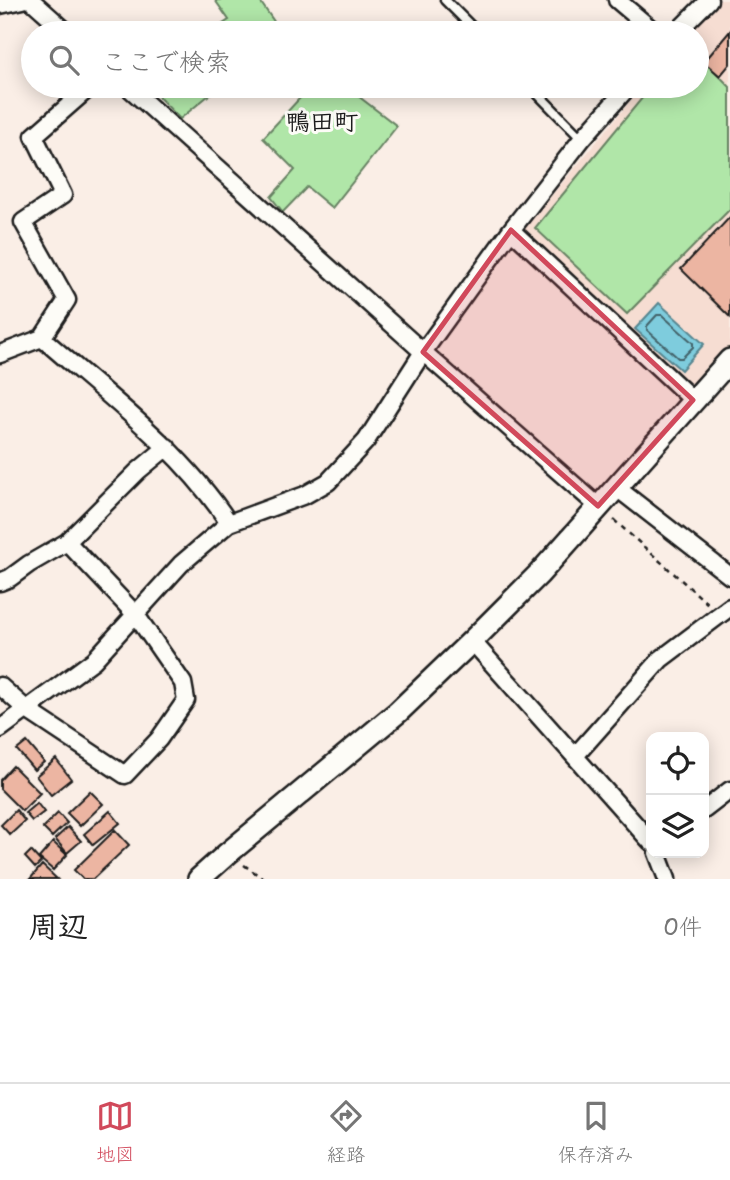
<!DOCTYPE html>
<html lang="ja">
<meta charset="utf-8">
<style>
:root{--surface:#fff;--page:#f6f6f6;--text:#222;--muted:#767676;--line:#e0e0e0;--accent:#d1495b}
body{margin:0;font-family:"Shantell Sans","Klee One",sans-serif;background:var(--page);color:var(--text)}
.controls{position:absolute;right:21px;bottom:21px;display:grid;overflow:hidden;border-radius:14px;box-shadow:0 4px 18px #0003}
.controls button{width:63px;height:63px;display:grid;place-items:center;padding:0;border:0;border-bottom:2px solid var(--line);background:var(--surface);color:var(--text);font:35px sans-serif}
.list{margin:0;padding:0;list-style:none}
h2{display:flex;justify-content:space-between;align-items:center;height:91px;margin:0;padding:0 28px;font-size:30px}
h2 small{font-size:23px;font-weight:400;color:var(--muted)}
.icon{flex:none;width:38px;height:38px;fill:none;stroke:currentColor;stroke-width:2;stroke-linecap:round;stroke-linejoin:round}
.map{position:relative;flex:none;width:730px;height:879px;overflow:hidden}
.search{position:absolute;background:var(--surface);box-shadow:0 4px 18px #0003;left:21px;right:21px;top:21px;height:77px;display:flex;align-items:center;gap:18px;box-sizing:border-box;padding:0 24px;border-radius:38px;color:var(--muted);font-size:26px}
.sheet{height:203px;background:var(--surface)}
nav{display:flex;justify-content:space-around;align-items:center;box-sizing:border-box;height:98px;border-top:2px solid var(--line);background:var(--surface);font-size:19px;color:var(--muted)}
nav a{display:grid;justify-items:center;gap:4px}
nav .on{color:var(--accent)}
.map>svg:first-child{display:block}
</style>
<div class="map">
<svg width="730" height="879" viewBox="0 0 730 879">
<rect width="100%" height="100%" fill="#faeee6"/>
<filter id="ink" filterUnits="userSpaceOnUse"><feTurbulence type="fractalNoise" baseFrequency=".0143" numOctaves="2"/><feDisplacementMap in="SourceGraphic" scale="14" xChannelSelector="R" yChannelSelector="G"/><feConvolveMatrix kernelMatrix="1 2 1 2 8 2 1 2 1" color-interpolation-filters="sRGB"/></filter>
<g filter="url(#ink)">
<path fill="#f6ddd2" d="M720,0H730V349L692,390L524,229L643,86H697V33H690Z"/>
<path fill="#b0e6a8" stroke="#668162" stroke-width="2" d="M215,0H259L282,33H209L229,20Z
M697,53L730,87V209L627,314L535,228L652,86H697Z
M148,86H220L180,119Z
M311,86H345L397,126L332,208L307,187L283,212L271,197L295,170L263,138Z"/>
<path fill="#7eccdd" stroke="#578690" stroke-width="2" d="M659,303L704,344L681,370L635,329Z"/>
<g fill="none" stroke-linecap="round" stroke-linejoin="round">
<path stroke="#436269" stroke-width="2" d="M657,315H662L693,343V347L682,358H678L647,330V326Z"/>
</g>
<path fill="#ecb5a2" stroke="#1c1c1c" stroke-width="2" d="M730,31V64L720,76L704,62Z
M730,217V317L681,269Z
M27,742L44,762L34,770L17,750Z
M56,759L71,779L51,795L36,776Z
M13,766L40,793L22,811L0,789V780Z
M90,791L103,804L80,826L67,813Z
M37,803L44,812L32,821L25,813Z
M16,810L25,821L10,835L1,825Z
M110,811L120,823L93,845L84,834Z
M58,813L67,823L52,837L43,828Z
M68,827L81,841L67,853L55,839Z
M115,830L129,845L93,879H83L74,870Z
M53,842L67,855L53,870L39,858Z
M31,851L41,862L35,868L25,857Z
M42,865L57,879H30Z"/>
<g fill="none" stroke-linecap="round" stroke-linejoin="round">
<defs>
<path id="service" d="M445,0L478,33
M530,86L582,139"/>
<path id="minor" d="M31,0L68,33
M617,0L656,33
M0,5L23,0
M676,33L709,0
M127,86L423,352L598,506
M511,230L693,400
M42,338L67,300L23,222L63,195L34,136L91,86
M0,354L42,338C108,396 180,449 229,523
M617,488L730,576
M0,582L10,578L29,564L67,542L138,471L167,447
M472,641L651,842
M0,686L27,710L125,775L159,739L186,700L183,683L136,615L67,542
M0,729L94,660L181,564L229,523L305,495L328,482L366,441L423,352L511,230L582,139L629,86
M575,756L661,659L730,607
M704,810L730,790
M657,853L667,879"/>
<path id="tertiary" d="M199,879L227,854L398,712L472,641L539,574L730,360"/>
</defs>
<use href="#service" stroke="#1c1c1c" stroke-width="13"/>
<use href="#minor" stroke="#1c1c1c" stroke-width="21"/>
<use href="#tertiary" stroke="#1c1c1c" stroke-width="26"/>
<path stroke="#1c1c1c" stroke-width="2.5" stroke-dasharray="5 5" stroke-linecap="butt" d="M614,520L708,604
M244,865L264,879"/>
<use href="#service" stroke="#fdfcf7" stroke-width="8"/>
<use href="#minor" stroke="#fdfcf7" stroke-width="16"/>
<use href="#tertiary" stroke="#fdfcf7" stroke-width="21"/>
</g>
</g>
<path fill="#d1495b" fill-opacity="0.2" stroke="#d1495b" stroke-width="5" stroke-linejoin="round" d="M511,230L693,400L598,506L423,352Z"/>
<g text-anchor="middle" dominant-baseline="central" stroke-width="6" stroke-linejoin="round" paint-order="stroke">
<g font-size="24" font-weight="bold" fill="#1c1c1c" stroke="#fdfcf7">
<text x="322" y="122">鴨田町</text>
</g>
</g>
</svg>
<div class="controls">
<button><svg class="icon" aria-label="locate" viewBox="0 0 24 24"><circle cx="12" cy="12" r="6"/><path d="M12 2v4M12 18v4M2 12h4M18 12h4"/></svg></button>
<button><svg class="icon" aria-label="layers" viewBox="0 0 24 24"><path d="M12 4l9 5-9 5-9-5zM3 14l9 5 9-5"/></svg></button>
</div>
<div class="search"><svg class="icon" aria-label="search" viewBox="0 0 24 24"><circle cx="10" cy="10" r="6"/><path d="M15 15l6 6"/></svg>ここで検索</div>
</div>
<section class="sheet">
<h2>周辺<small>0件</small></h2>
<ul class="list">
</ul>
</section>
<nav>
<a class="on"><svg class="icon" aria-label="map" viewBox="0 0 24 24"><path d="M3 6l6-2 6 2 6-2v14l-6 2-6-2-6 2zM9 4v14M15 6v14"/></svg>地図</a>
<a><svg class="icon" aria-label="directions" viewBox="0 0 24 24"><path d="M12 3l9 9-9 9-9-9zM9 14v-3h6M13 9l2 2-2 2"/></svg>経路</a>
<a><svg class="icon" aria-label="saved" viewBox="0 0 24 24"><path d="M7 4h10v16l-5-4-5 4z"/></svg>保存済み</a>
</nav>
